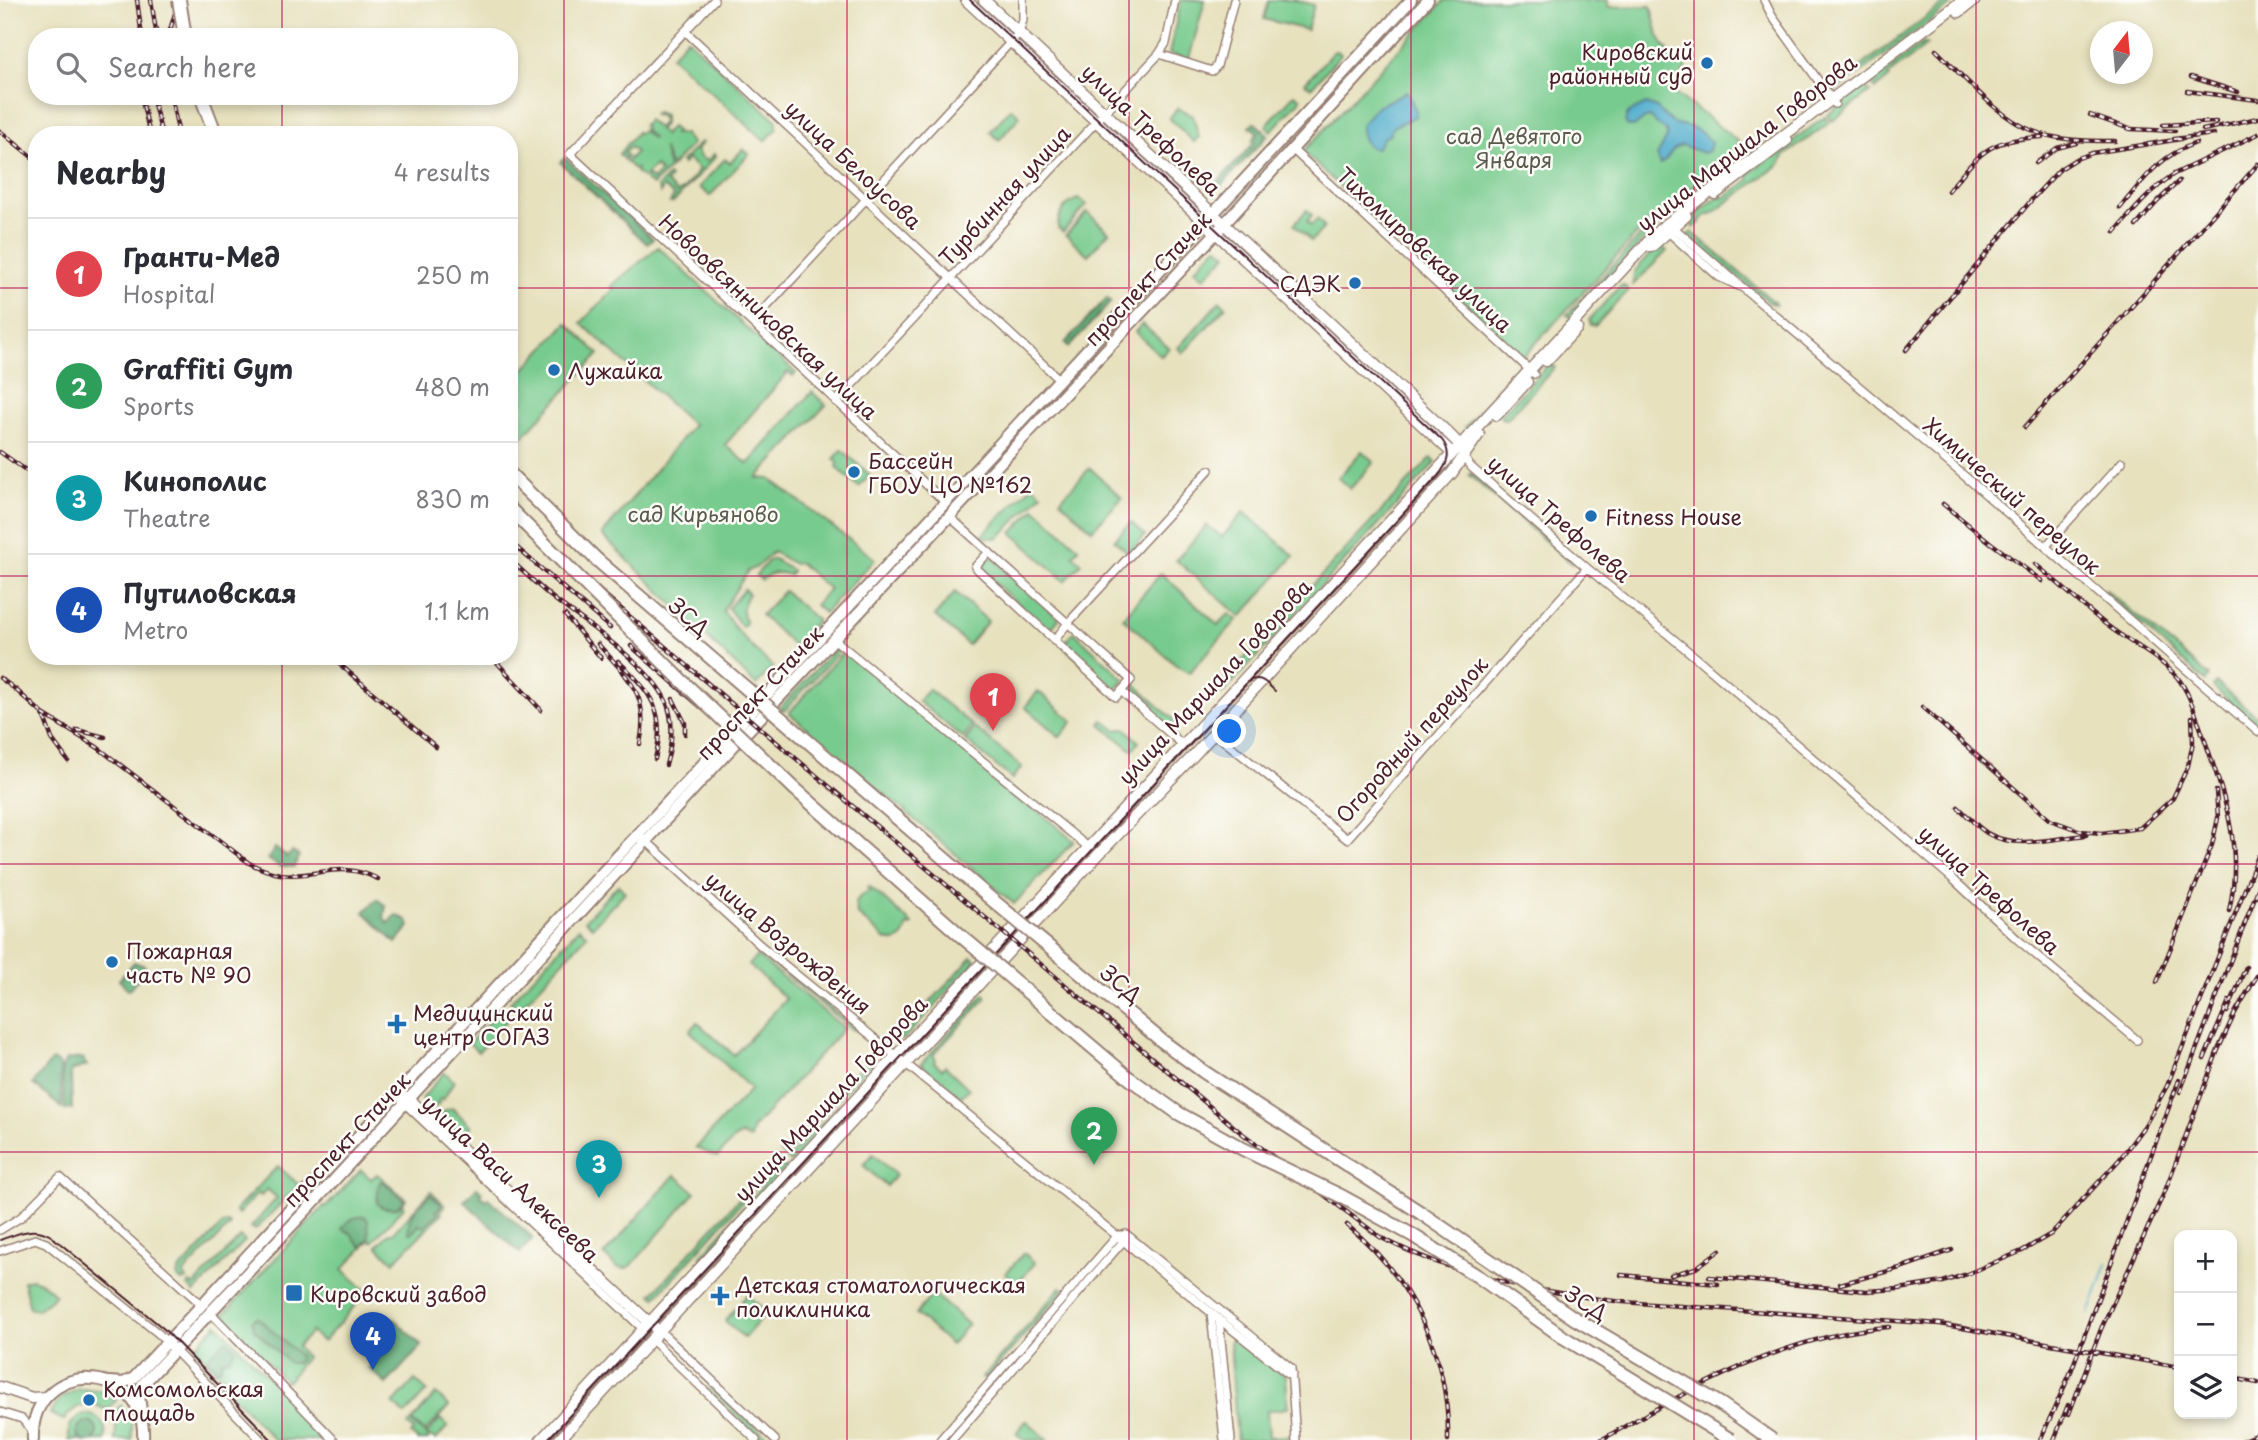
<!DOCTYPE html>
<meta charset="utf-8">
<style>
:root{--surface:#fff;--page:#f7f7f7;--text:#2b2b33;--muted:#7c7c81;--line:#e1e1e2;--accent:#0f766e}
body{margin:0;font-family:"Playpen Sans",sans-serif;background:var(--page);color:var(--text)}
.controls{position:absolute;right:21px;bottom:21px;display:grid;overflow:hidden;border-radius:14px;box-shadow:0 4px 10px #0003}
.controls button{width:63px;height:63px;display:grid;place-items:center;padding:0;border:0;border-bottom:2px solid var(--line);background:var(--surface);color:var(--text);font:35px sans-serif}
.compass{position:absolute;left:2090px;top:21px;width:63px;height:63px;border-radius:50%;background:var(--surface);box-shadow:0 4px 10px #0003;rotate:16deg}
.you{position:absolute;left:1230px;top:732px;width:24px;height:24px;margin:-18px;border:5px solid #fff;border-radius:50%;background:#1a73e8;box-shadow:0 0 0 10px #1a73e833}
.badge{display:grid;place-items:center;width:46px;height:46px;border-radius:50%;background:var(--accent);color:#fff;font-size:23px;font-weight:700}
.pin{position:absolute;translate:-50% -58px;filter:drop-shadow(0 2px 4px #0008)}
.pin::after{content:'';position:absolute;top:37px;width:24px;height:21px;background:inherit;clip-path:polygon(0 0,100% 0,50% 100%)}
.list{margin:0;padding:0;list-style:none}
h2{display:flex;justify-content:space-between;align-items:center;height:91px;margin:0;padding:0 28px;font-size:30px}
h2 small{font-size:23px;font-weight:400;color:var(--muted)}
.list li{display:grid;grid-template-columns:46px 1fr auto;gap:21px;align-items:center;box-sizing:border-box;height:112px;padding:0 28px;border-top:2px solid var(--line)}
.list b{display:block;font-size:26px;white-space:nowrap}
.list p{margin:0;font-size:23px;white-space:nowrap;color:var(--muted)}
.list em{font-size:23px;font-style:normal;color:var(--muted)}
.icon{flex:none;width:38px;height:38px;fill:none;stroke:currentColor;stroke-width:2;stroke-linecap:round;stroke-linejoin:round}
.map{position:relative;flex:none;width:2258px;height:1440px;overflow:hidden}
.search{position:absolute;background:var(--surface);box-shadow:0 4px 10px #0003;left:28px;top:28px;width:490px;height:77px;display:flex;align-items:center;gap:18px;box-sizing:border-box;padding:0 24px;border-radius:28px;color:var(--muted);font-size:26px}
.panel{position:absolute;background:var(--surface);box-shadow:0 4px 10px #0003;left:28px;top:126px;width:490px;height:539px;border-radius:28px}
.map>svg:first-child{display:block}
</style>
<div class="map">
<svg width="2258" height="1440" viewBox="0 0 2258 1440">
<rect width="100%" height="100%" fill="#fdfcf7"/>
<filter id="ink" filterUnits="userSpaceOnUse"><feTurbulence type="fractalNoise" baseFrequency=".0143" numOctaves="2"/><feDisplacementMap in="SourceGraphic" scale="14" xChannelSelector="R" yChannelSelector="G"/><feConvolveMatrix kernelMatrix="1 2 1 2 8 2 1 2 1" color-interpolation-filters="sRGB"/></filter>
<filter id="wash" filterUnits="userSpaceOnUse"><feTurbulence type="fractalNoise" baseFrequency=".00686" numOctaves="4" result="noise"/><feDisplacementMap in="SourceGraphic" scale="28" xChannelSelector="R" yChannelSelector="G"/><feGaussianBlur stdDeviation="1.57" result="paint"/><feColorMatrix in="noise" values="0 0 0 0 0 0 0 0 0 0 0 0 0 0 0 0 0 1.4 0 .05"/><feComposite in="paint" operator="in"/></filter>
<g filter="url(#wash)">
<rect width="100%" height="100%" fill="#e7e1be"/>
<path fill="#78cb8e" stroke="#61755c" stroke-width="2" d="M1181,0H1205L1189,59L1169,54Z
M1269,0H1295L1314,5L1307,30L1264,19Z
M1445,0H1608V7L1651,6C1658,39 1659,47 1687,67L1671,90L1746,147L1650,220L1523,357L1303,152Z
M1949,0H1958L1834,92L1828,91Z
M695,10L697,12L611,104H607Z
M687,38L777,121V129L765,141L671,56Z
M1923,43L1927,45L1888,75L1889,78L1875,89L1871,82Z
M1337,51L1341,54L1311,88L1305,83L1333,52Z
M1864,87L1870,92L1832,121L1827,115Z
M1295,94L1301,99L1271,131L1267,127L1268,123Z
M1011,108L1020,116L999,140L990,132Z
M1178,108L1193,116L1199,137L1194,142L1169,118Z
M656,112L664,115V124L659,130L664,135L671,127L676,131L674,134H684L692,144L671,167L663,148L669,169L653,185L645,180L648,176L653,180L660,172L655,166L643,178L636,172L637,169L635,170L626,162L636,152L630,147L624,153L627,156L624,160L619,154L637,132L640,133L642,131L653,139L643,129L645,127L643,125L648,120L658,128L664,120L657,114L655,116L653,114Z
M1825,117L1829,123L1784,156L1780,164L1710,215L1709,214L1700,220L1701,222L1694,228L1687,221L1719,196L1724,198L1749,180V173Z
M701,142L702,143L696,150L700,157L707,161L714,154L716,156L673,203H670L674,196L664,187L660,193L658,187L668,176L670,178L666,183L677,193L683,190L699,170L688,159L683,164L681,162Z
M743,149L749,154L710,196L699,187L725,159L730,163Z
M1749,150L1752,154L1652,231L1648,227L1668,210Z
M1078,199L1087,205L1063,232L1058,228C1058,214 1065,204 1078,199Z
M1307,210L1312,215L1307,221L1311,225L1317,219L1325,227L1311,241L1294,224Z
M1087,212L1109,232L1088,255L1066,235Z
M1645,231L1649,234L1572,318L1567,315Z
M1692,232L1774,302L1775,304L1770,303L1687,236Z
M1659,244L1667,251L1633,285L1634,272Z
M1217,246L1227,254L1204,278L1195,269Z
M658,247L796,373L793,376L788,372L725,445L748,464L812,392L826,405L757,478L770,479L875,559L824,613L815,605L829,589L800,563L794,564L773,552L757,567L748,571L723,610C732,628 757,653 773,667L756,685L602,535L693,425L581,323L614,289L611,286Z
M1624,285L1628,291L1595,326L1591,325L1589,320L1620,286Z
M1220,301L1226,306L1183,353L1178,348Z
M567,323L599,354L514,446L509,442V386Z
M1142,324L1169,348L1161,356L1135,332Z
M1549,364L1555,367L1507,419L1501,418L1500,416Z
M1520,366L1524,371L1468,430L1465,427Z
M842,450L870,475L859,487L837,468L838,462L834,459Z
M1362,451L1374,462L1350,489L1338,478Z
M1431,458L1436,462L1222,694L1216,689Z
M1090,468L1122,498L1092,530L1060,500Z
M1471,473L1574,562L1572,564L1469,475Z
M1033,485L1042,494L998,538L980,537Z
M1035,508L1079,548L1073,555L1082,563L1065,581L1012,533Z
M1244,512L1294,556L1241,617L1176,560L1207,525L1222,537Z
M1131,522L1145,535L1129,553L1114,540Z
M990,555L1059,619L1048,632L979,568Z
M774,559L792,571L789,575C778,571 770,573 761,580L756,575L768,561Z
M1161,573L1218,625L1229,614L1237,620L1189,673L1176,665L1123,618Z
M744,589L749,594C742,603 741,613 746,623L742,627L728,608Z
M2106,590L2209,676L2205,681L2104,592Z
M784,591L817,620L794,646L761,615Z
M955,592L988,621L968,645L935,616Z
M1074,632L1125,680L1113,692L1062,645Z
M836,647L841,649L784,711L780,708Z
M844,651L1074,841L1014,904L789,713Z
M1134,683L1177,723L1171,730L1128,690Z
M2217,683L2258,718V726L2213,687Z
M928,689L973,726L963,738L918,701Z
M1038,691L1073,721L1060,737L1025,707Z
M1103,720L1116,730L1125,728L1139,742L1132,750L1100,724Z
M975,728L1022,767L1012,779L965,740Z
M618,885L625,892L592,927L585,920Z
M869,886L912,924L910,926L907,925C906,938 897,945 885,939L857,914L856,902L861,895L870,891L867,888Z
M579,928L587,935L518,1010L510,1002Z
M761,952L857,1029L853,1030L759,953Z
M757,956L844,1028L753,1128L750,1139L741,1135L735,1138L717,1157L696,1148L751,1089L690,1031L697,1022L734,1055L786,999L749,965Z
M972,957L976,961L902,1041L898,1037Z
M984,994L987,997L933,1055L936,1059L934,1062L942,1069L945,1066L969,1089L961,1097L921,1064Z
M499,1011L508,1019L478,1052L469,1043Z
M869,1058L873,1062L784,1156L780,1153Z
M444,1072L454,1081L443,1100L441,1098L438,1102L439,1104L432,1109L422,1099Z
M839,1105L842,1107L791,1163L787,1159Z
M452,1108L471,1126L461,1136L438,1114Z
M873,1154L896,1175L886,1186L863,1165Z
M776,1158L779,1161L656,1297L652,1294Z
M781,1165L786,1168L703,1259L700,1257Z
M278,1166L299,1185L255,1230L251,1227L277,1198L267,1189L261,1196L258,1193L238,1214L235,1211Z
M361,1170L371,1179L377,1174L406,1199L402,1205L404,1207L372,1242L370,1240L343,1269L367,1292L323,1342L311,1332L297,1347L306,1357L287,1382L222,1316L324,1206L326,1207Z
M675,1175L695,1192L631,1266L624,1269L616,1267L604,1255Z
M431,1191L445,1205L440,1211L442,1213L394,1262L377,1246L389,1233H393Z
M227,1223L230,1225L183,1274L187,1279L182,1281L177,1277L178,1272L223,1224Z
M240,1237L245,1241L194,1293L188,1286L190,1283L194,1286Z
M1024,1253L1035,1263L1017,1284L1005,1274Z
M31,1279L40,1282L56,1295L37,1310L30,1308L23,1281Z
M1061,1287L1064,1290L985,1380L982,1378Z
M933,1294L968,1324L951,1345L916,1314Z
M747,1295L767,1312L744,1338L725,1321Z
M217,1324L329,1440H274L221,1383L224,1379L194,1348Z
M1236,1337L1286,1376L1288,1408L1267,1411L1269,1437L1291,1436V1440H1237L1230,1341Z
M415,1380L427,1391L405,1415L393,1404Z
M712,1385L770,1440H762L708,1389Z
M78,1389L100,1390L117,1400L106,1410C90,1400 75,1404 64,1420L50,1414L61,1398Z
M436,1394L449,1406L425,1432L412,1421Z
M121,1405L132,1423V1440H115L116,1426L110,1415Z
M84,1414C99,1414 108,1425 105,1440H69V1426L78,1417Z
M440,1419L448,1426L436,1440L428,1436V1440H418L411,1434L414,1431L408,1425L411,1422L426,1435Z
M1026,1421H1027L1048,1440H1024L1016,1433Z"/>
<path fill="#62af79" stroke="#566752" stroke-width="2" d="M1254,122L1268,135L1217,190L1213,187L1254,143L1252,140L1258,133L1250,126Z
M565,158L653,239L647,244L560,162Z
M1107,298L1111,302L1069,347L1065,343Z
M275,848L287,857L292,852L299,856L294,867H280L268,859Z
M377,899L386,906L384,918L388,923L396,915L407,920L410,926L396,943L364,912Z
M134,962L145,966V970L129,990L119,980Z
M82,1058L87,1066L71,1071L72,1109L65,1110L62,1068L66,1060Z
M52,1060L60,1065L62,1108L33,1084Z
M382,1180L404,1200L397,1208C389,1208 382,1210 377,1203L379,1184Z
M477,1187L482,1192L480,1195L486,1200L488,1198L533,1238L520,1253L464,1201Z
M430,1194L442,1204L436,1211L438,1213L424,1227L419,1225L412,1233H409C406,1216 419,1206 430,1194Z
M365,1216L368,1221L369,1238L362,1247L354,1239L351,1233L342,1229C347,1220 354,1217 365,1216Z
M257,1317L299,1355L300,1358L297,1363H289L254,1329L252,1321Z
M393,1318L422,1346L386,1384L369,1368L386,1349L375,1338Z
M226,1340L235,1349L230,1358L222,1360L221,1368L216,1370L208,1361L210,1355Z
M77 1432a10 10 0 1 1 20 0a10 10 0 1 1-20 0Z"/>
<path fill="#4caaca" stroke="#4b647a" stroke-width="2" d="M1407,91L1416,111V116L1394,126L1389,135L1383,138L1376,149C1365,148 1361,136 1361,126L1375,108Z
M1646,104L1657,108L1672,123L1690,127L1702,133L1711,142L1709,151L1703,153L1682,145L1674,149L1664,162L1660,164L1657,156L1667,137L1666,131L1649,117L1645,118L1634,127L1628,126L1625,122L1628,113Z"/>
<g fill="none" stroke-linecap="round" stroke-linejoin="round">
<path stroke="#4caaca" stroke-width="2" d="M2089,1314L2107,1264"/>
</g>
</g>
<g filter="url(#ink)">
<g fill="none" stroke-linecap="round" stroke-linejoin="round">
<defs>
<path id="street" d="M714,0L570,154L946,503
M1764,0L1772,16L1835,104
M685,31L1060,380
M1159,54L1212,71L1217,66L1234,0
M1292,149L1534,374
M1664,224L1672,226L1743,288L1719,277L1667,231Z
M1743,288L1975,485L2258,732
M752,323L1019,33L1023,20V0
M836,402L1159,54L1166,43L1175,0
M1463,457L1471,467L1587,568L1699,660L1954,880L2017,939L2137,1040
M950,517L1002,564L1131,680L1116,697L975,567L989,552
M2046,546L2122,462
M835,640L1088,847
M1054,641L1068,623L1209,470
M1121,691L1182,744
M1214,733L1347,839L1587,568
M643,838L760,945L1219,1319L1288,1374H1292
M402,1101L643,1329
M0,1230L21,1217L60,1177L202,1305
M1126,1234L1291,1368L1296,1440
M0,1251L35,1239L46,1243L159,1334L261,1440
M210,1312L334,1440
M1211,1313L1224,1440
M1219,1319L1231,1440
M659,1330L775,1440
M651,1339L756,1440
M0,1412L22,1419L32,1430
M940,1440L1118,1235H1122
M952,1440L1125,1239"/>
<path id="secondary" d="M966,0L1451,452
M984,0L1448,433L1459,444L1461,450
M1959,12L1975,0
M1715,194L1787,140
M1651,247L1686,216
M1546,361L1577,328
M1497,415L1527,382
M402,1096L409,1099L654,1327
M0,1387L32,1398L46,1397
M541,1440L1660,229L1963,0
M559,1440L1098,855L1194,755L1452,473L1479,434"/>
<path id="primary" d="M110,1382L123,1383L134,1378L1411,0
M142,1419L139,1395L143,1384L326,1189L725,755L1216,233L1428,0
M33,1440C29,1358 148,1359 143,1440"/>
<path id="highway" d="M201,96L216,135
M509,473L596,559"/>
</defs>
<use href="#street" stroke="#988074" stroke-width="10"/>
<use href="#secondary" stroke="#988074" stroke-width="13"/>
<use href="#primary" stroke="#988074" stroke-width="14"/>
<use href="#highway" stroke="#988074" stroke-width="16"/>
<use href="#street" stroke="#fff" stroke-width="7"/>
<use href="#secondary" stroke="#fff" stroke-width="10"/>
<use href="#primary" stroke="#fff" stroke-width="10"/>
<use href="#highway" stroke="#fff" stroke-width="12"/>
<path stroke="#4a1f2b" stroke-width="2" d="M1247,682C1260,674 1266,683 1275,691
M0,1240C18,1234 33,1225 51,1236L164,1329L272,1440
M547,1440L1438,476C1448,464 1452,453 1442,440L970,0"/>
<defs>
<path id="rail" d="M137,0L142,37
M151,0L157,37
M168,37L179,0
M1936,50C1963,76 1997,117 2033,131C2058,141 2088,141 2115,141
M2191,77L2238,92
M2187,91L2258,100
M141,96L150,135
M152,96L162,135
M171,96L179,135
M2090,115L2130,129L2175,131
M2163,125L2216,122
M2203,130L2258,118
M0,131L37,161
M2174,139L2214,134
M2036,163L2057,148L2076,143
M1948,191C1981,152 1988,139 2042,137
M2120,208C2144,179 2159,156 2196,143
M2136,226L2157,202L2179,181
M2115,232C2134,210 2151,190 2174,174L2258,134
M1906,350L2034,197L2060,169L2076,159L2092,153L2181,139
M2025,427L2258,164
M0,452L37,478
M1943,504L1991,543L2042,581
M509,513L774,740L1239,1131L1380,1237C1455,1277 1540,1292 1623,1302L1940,1324L2179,1367
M509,541L610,628
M509,559C524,572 539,587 554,599C585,623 651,666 666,701C675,722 672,744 666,765
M2035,564C2060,584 2083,607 2108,626C2130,643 2158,656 2177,677C2190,693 2196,716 2203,735C2224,796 2244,846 2229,911
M565,615L601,658
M598,644C629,679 650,695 640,744
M631,646L710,715
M330,656L436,747
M491,656L541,710
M618,661C651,691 667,713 655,759
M0,678L15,689L43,714L52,739L68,761
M673,699L685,723V734
M1922,707L2050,820L2081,831L2102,833L2140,828L2173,798L2188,766L2193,742L2192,717
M43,714L97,747L249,863C259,868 269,872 280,874C319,879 337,859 378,879
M77,730L105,737
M1958,807C1968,816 1976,826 1987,833C2015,850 2056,838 2086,835
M2157,982L2212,845L2218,818L2216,791
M2227,1012L2246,967
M2204,1059L2229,1001
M2180,1092L2258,889
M1347,1225C1411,1277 1450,1357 1448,1440
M1621,1275L1718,1284
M1671,1275L1696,1268L1720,1250
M1709,1277L1866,1291L1899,1289L1943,1282L1967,1274L2022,1251L2051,1234L2119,1160L2145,1125L2167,1086L2258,856
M1840,1284L1900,1268L1952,1250
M2232,1378L2258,1383
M2069,1414L2101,1329L2165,1191L2218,1050L2235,1013L2258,974
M1601,1440C1688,1390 1787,1334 1889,1327
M2040,1440L2070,1374L2179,1080
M2054,1440L2068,1405
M2243,1440L2258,1434"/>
</defs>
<use href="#rail" stroke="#4a1f2b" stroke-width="4.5"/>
<use href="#rail" stroke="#fdfcf7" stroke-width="2" stroke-dasharray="5" stroke-linecap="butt"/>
<defs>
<path id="highway-bridge" d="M179,0L185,37
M509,508L679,678L794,788L960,935L1129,1078L1178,1113L1243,1149L1343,1197L1412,1235L1479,1277L1563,1337L1731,1440
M596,559L990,898L1162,1041L1204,1072L1421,1213L1574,1318L1722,1405L1772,1440"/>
</defs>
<use href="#highway-bridge" stroke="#988074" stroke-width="16" stroke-linecap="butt"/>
<use href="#highway-bridge" stroke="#fff" stroke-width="12"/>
</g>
</g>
<path fill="none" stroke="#c2185b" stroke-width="2" stroke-opacity="0.55" d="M282,0V37M564,0V1440M847,0V1440M1129,0V1440M1411,0V1440M1694,0V1440M1976,0V1440M282,96V135M0,288H37M509,288H2258M0,576H37M509,576H2258M282,656V1440M0,864H2258M0,1152H2258"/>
<g fill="#1f6fb2" stroke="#fdfcf7" stroke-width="2.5">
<circle cx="1707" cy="63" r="7"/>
<circle cx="1355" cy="283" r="7"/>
<circle cx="554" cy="370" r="7"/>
<circle cx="854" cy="472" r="7"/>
<circle cx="1591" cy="516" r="7"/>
<circle cx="112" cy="962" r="7"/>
<path d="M393.5 1013.5h7v7h7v7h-7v7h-7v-7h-7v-7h7z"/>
<rect x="285" y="1284" width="18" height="18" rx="3.5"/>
<path d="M716.5 1285.5h7v7h7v7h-7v7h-7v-7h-7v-7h7z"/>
<circle cx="89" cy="1400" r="7"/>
</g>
<g text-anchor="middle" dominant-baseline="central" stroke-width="5" stroke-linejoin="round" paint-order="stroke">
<g font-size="21" fill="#4a1f2b" stroke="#fdfcf7" text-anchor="start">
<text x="1693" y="51" text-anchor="end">Кировский<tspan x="1693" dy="24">районный суд</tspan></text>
<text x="1341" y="283" text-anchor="end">СДЭК</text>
<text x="568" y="370">Лужайка</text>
<text x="868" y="460">Бассейн<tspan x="868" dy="24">ГБОУ ЦО №162</tspan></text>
<text x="1605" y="516">Fitness House</text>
<text x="126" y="950">Пожарная<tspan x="126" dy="24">часть № 90</tspan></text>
<text x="413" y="1012">Медицинский<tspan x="413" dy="24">центр СОГАЗ</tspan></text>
<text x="736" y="1284">Детская стоматологическая<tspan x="736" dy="24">поликлиника</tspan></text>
<text x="310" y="1293">Кировский завод</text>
<text x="103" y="1388">Комсомольская<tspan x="103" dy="24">площадь</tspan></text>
</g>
<g font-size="21" fill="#4a1f2b" stroke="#fdfcf7">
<text transform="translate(1152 129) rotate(43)">улица Трефолева</text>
<text transform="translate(1746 142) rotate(-38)">улица Маршала Говорова</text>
<text transform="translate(854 164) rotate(43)">улица Белоусова</text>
<text transform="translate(1004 195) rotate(-47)">Турбинная улица</text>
<text transform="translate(1425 249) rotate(43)">Тихомировская улица</text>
<text transform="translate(1147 278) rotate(-47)">проспект Стачек</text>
<text transform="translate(769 316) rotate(43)">Новоовсянниковская улица</text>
<text transform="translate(2013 495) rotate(41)">Химический переулок</text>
<text transform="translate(1560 518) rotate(41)">улица Трефолева</text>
<text transform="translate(690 616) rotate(41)">ЗСД</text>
<text transform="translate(1214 681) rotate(-47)">улица Маршала Говорова</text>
<text transform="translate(759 692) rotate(-47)">проспект Стачек</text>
<text transform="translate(1411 739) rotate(-48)">Огородный переулок</text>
<text transform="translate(1990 889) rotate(42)">улица Трефолева</text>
<text transform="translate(789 942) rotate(40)">улица Возрождения</text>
<text transform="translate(1122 983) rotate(40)">ЗСД</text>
<text transform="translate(830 1098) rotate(-47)">улица Маршала Говорова</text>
<text transform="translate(346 1139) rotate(-47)">проспект Стачек</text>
<text transform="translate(511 1178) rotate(43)">улица Васи Алексеева</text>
<text transform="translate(1587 1302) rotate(32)">ЗСД</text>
</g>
<g font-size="21" fill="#5a5b4e" stroke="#fdfcf7">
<text x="1514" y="135">сад Девятого<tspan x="1514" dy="24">Января</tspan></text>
<text x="703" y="513">сад Кирьяново</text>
</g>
</g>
</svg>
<div class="controls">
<button>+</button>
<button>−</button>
<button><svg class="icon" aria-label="layers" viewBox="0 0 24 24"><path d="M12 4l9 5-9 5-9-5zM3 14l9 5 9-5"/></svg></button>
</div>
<svg class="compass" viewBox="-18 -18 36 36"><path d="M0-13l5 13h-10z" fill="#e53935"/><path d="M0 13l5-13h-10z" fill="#7c7c81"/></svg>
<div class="you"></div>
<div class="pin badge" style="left:993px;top:731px;background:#e0444e">1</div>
<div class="pin badge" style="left:1094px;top:1165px;background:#2e9e5b">2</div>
<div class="pin badge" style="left:599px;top:1198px;background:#0f9aa8">3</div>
<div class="pin badge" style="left:373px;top:1370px;background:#1a4fb4">4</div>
<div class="search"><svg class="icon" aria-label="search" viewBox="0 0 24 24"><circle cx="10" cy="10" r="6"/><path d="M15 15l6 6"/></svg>Search here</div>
<section class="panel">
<h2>Nearby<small>4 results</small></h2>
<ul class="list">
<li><span class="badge" style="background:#e0444e">1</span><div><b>Гранти-Мед</b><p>Hospital</p></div><em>250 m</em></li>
<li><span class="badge" style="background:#2e9e5b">2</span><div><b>Graffiti Gym</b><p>Sports</p></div><em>480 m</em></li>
<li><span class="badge" style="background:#0f9aa8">3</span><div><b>Кинополис</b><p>Theatre</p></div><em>830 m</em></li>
<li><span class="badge" style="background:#1a4fb4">4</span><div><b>Путиловская</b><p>Metro</p></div><em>1.1 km</em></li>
</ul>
</section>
</div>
